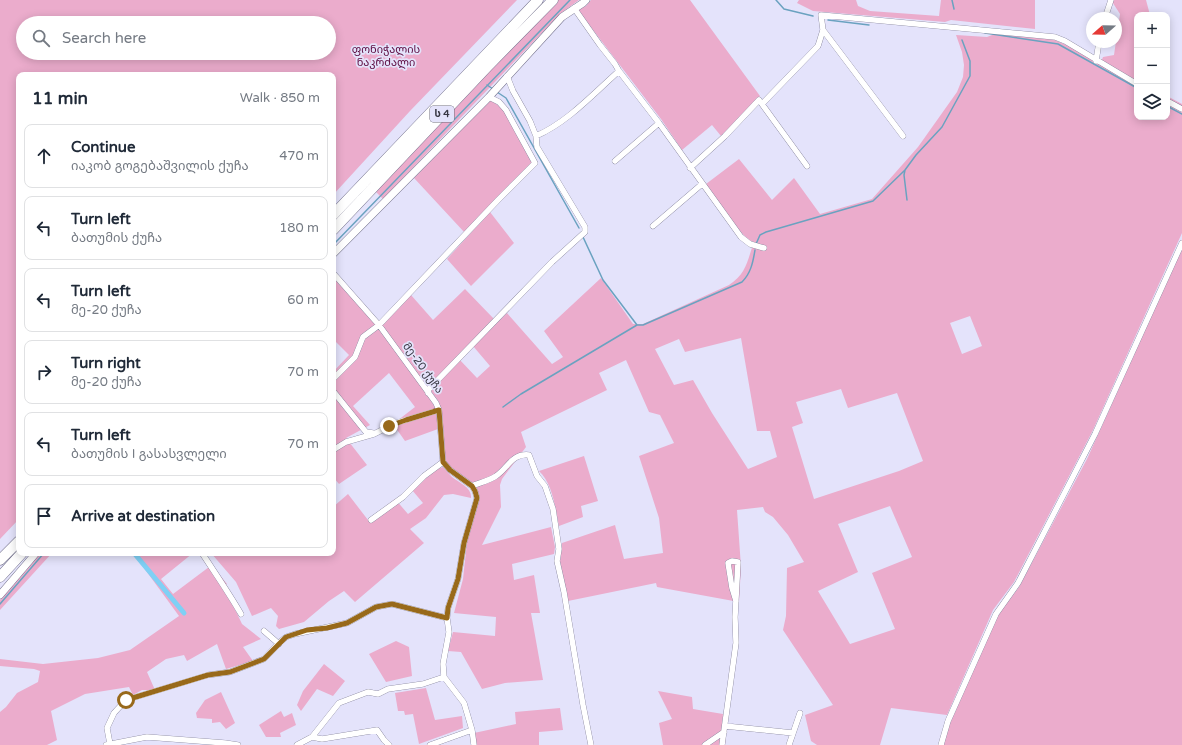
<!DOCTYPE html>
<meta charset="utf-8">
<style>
:root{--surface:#fff;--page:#f2f2f3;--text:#1f2937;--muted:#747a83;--line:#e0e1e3}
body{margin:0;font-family:"Varela Round","Noto Sans Georgian",sans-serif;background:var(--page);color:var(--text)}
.controls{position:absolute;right:12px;top:12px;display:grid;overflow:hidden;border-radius:8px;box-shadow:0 2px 10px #0003}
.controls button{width:36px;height:36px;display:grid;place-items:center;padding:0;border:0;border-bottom:1px solid var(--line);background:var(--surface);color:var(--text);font:20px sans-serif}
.compass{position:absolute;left:1086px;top:12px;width:36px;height:36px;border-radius:50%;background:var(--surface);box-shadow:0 2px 10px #0003;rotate:250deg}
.stop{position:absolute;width:12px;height:12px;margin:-9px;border:3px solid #98691a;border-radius:50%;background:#fff}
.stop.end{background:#98691a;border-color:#fff;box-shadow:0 1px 4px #0008}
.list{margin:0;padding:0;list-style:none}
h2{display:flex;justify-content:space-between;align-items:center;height:52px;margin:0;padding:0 16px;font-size:17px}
h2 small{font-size:13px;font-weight:400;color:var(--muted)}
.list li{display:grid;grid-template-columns:26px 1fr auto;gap:12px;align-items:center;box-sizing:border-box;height:64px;margin:0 8px 8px;padding:0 8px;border:1px solid var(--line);border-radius:8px}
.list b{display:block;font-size:15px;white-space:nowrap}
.list p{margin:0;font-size:13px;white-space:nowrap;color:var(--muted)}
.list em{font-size:13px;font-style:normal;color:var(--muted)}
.icon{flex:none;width:22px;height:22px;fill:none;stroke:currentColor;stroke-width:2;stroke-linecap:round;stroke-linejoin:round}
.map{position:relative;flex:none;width:1182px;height:745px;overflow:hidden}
.search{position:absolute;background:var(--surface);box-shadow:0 2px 10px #0003;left:16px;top:16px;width:320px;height:44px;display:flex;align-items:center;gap:10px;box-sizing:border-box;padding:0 14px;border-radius:22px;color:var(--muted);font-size:15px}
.panel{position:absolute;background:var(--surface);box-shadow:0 2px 10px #0003;left:16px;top:72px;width:320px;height:484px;border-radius:8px}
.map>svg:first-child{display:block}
</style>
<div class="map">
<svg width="1182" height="745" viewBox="0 0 1182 745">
<rect width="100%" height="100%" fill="#e4e3fb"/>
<path fill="#ebaccc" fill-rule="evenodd" d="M0,0H517L410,111L333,195V75H19V519L0,539ZM23,23H329V53H23Z
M556,0H579L560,14L383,199L375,191Z
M591,0H690L760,96L721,136L712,125L682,150L661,119L577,9L586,6Z
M799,0H856L858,6L870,11L939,16L941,0H1035V29L951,20L945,22L813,11L797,3Z
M1111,0H1146L1150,15H1137V117H1167V96L1182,104V233L1093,430L1014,582L993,610L947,715L891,708L880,745H817L811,741L805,715L833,705L783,630L786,616L787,568L804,562L788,535L773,517L765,512L763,507L737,510L741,567L739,602L657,587L656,583L568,601L560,562L562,543L615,525L624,559L663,553L659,518L639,456L674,443L660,415L649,412L626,360L599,373L607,390L521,432L526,447L502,479L500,485L501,507L482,545L551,527L555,547L554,554L512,564L514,580L534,575L540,613H531L543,680L505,683L482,689L461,652L448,651L453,632L495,636L496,617L454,613L463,579L467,542L476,490L453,471L444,461L439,402L430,390L459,359L477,378L490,366L473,346L507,313L552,364L563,357L544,331L601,278L633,324H643L729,285C747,273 747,261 754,242C742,240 714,196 706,184L739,159L772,200L794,178L820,214L872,199L918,147L957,92L963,77L964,65L962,52L956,35L987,37L997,33L1050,38L1069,46L1100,65L1103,57L1114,55L1120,14ZM970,316L982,346L962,354L950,323ZM741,338L757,431H770L777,457L748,469L712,413L693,380L674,385L655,349L679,339L685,352ZM841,389L848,408L897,393L923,461L899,471L814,499L792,427L803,423L796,402ZM890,506L912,557L872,573L895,629L850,644L818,591L858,572L838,524Z
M491,100L503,109L532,158V165L465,233L414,178Z
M490,212L514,243L471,286L447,259Z
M1182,248V745H943L950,723L998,615L1019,587L1087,459Z
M333,277L380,328L423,386L437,411L438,429L405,441L393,424L415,407L389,373L353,406L370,425L346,438L367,465L339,484L333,477V372L349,355L333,339Z
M465,289L494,319L428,387L381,326L411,295L433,320Z
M584,456L598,501L581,506L583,517L559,526C555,508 553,484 539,471Z
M443,467C446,470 449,474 452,477C459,483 472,487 471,498L453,494L444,495L426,518L410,529L424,543L355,602L344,591L329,601L304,622L279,629L276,626L278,616L271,608L252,616L236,582L211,553H333V507L348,494L368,520L395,499L408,514L423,503L412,490L437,469Z
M40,553H52L0,610V600Z
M133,553H139L141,555L144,553H193L161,579L173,594L209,567L198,553H202L227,584L224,586L242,624L261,639L243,647L253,661L226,669L217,644L187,661L184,655L166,659L147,672L155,690H142L133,695L129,687L85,694L51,711L57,740L47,745H0V712L6,707L17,693L38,682L40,671L34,669L0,666V659L43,664L98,658L130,650L179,616Z
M396,641L409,647L412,676L386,682L369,654Z
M324,664L345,681L333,696L317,689L301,711L297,705L303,691Z
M426,688L435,720L462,716L463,728L419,744L413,714L405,715L404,711H398L395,693Z
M658,691L692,697L693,709L723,714L722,730L726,735L725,745H663L659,723L672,719Z
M221,692L235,723L226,729L220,722L212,723V719L197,718L196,713L205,700Z
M560,708L563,730L539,732V745H476L474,733L516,724L515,712Z
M281,711L284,717L292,713L296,725L280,733L281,737H266L259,725Z"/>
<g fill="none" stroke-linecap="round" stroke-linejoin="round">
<path stroke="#6aa2c0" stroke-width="1.5" d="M776,0L784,9L813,16
M952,0L954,9
M828,20L869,25
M985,33L1058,44L1137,88
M487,85L493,89
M497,92L506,98L579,228
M1167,106L1182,114
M907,200L904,175L905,170L916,155L942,127L970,76V61L962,40
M756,244L760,235L766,232L873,201L905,170
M333,245L570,0
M637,325H643L742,282C751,273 753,262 755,250
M503,407L521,394L637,325L603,280L583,237
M0,604L44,553"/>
<path stroke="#7fd0f5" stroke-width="5" d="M134,553L184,613"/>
<defs>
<path id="minor" d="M574,8L600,45L615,64L619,71L659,123L741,237L750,244L764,248
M1105,18L1111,0
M823,30L903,136
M1096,61L1099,42
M1167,101L1182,109
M762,104L818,46L823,30L821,15L1055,37L1065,41L1137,84
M536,136C568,122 593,94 619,71
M615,161L659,123
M690,168L725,136L759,100L807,166
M653,226L702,184
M333,273L379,325L436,403L439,410L443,462L450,470L472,486L475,491L477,498L464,543L458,579L448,608L447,618L449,632L443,664L444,677L464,703L472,730L474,745
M333,379L355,357L363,337L379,325L498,200L535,163L506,110L499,102L489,97
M333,391L366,432L373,433
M428,393L429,389L552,262L585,232V227L537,147L536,136L530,121L513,91L507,76
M333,450L346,442L374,434L396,423L439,410
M472,486C479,483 491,480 496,476C508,468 512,453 529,455L537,476L545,486L553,509L559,549L557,561L564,592L583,705L591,745
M371,520L403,497L424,476L443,462
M202,553C215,573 229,593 241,614
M264,631L279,644
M725,726L793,733
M312,737L322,739L377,730L384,740L389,745
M110,744L107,728L114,713L126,700L208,675L230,672L264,659L280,642L286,637L295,634L347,623L376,607L392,604L447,618
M106,745L147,737L225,743L238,745
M297,745L312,737L339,703L368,692L378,694L388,689L423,684L444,677
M430,745L472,730
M705,745L724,732
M722,745L736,643L735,617L738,562L732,561L728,563L732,588L736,601
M789,745L800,713
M941,745L948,721L996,614L1018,583L1095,434L1182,243"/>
<path id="tertiary" d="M333,254L489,97L562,17L583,3L586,0
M0,595L36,553"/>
<path id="motorway" d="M333,215L538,0
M333,230L488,66L553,0
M0,560L19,541
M0,577L22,553"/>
</defs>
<use href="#minor" stroke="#72708b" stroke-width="6"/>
<use href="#tertiary" stroke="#72708b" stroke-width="8"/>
<use href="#motorway" stroke="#72708b" stroke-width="11"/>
<use href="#minor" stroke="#fff" stroke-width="5.5"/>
<use href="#tertiary" stroke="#fff" stroke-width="7"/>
<use href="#motorway" stroke="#fff" stroke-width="10"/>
</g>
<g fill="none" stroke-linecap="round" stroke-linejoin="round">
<path stroke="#98691a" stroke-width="5" d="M126,700L208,675L230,672L264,659L286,637L307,630L327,628L347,623L376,607L392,604L447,618L448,608L458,579L464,543L477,498L475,491L472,486L450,470L443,462L439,410L406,420L389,426"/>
</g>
<g text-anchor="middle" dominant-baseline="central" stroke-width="3.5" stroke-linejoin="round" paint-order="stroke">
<rect fill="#e4e3fb" stroke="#6c6b7b" stroke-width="1" x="430" y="106" width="24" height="16" rx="3"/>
<g font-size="10" font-weight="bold" fill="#393844">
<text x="442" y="114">ს 4</text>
</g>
<g font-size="11" fill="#5d0b40" stroke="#e4e3fb">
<text x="386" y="49">ფონიჭალის<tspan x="386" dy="13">ნაკრძალი</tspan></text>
</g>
<g font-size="11" fill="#393844" stroke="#e4e3fb">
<text transform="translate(423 368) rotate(54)">მე-20 ქუჩა</text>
</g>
</g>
</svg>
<div class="controls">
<button>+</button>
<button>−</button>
<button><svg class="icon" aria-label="layers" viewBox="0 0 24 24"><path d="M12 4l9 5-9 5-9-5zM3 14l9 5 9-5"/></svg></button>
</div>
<svg class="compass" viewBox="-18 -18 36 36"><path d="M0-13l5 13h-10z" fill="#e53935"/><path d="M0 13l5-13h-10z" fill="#747a83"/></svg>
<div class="stop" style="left:126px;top:700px"></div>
<div class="stop end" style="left:389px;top:426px"></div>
<div class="search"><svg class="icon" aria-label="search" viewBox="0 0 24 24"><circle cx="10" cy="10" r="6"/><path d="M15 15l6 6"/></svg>Search here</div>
<section class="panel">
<h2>11 min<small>Walk · 850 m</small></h2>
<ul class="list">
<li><svg class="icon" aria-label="ahead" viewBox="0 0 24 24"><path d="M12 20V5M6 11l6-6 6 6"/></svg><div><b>Continue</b><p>იაკობ გოგებაშვილის ქუჩა</p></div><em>470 m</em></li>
<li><svg class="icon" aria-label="left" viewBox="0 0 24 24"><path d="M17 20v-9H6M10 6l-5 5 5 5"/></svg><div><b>Turn left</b><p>ბათუმის ქუჩა</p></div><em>180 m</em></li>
<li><svg class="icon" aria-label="left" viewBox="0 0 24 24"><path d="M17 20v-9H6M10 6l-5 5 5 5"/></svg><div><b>Turn left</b><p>მე-20 ქუჩა</p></div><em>60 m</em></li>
<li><svg class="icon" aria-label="right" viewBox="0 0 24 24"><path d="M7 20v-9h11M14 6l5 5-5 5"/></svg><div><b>Turn right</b><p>მე-20 ქუჩა</p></div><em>70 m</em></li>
<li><svg class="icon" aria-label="left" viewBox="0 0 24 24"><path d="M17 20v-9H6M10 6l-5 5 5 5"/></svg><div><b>Turn left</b><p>ბათუმის I გასასვლელი</p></div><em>70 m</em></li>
<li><svg class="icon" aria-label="arrive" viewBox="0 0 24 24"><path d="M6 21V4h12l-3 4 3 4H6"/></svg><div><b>Arrive at destination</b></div></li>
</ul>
</section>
</div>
